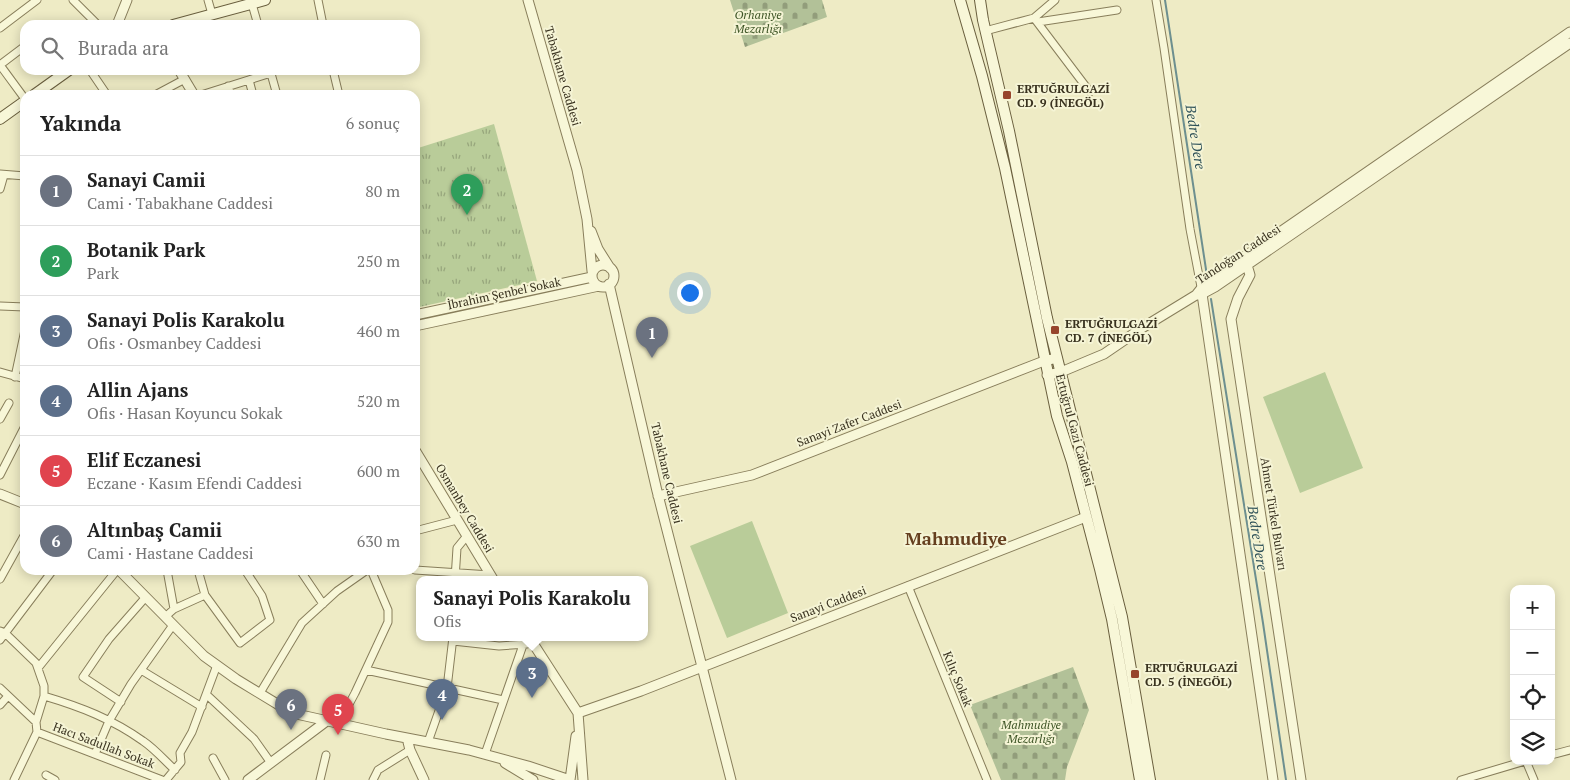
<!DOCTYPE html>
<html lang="tr">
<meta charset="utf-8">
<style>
:root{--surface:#fff;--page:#f2f2f2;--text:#222;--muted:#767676;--line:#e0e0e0;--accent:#97452c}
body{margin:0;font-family:"PT Serif",serif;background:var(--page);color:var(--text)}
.controls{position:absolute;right:15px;bottom:15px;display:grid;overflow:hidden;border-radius:10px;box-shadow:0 2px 12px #0003}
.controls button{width:45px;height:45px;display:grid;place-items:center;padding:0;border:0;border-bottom:1px solid var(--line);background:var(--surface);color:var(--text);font:25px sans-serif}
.you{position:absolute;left:689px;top:292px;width:18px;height:18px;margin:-12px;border:4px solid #fff;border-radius:50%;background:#1a73e8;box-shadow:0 0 0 8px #1a73e833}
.badge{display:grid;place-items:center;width:32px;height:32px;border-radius:50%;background:var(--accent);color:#fff;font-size:16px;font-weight:700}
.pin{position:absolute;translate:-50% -41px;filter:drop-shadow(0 1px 2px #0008)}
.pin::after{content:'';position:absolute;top:26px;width:18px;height:15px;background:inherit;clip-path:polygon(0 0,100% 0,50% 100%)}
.popup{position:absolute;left:416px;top:576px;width:232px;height:65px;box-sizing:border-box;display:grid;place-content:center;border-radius:10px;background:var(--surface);filter:drop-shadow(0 1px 4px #0005);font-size:16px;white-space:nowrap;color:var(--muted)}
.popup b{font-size:19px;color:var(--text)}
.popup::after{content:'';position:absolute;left:50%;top:100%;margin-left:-10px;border:10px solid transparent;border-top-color:var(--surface)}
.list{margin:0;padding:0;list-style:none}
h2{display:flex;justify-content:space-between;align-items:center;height:65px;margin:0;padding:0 20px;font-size:21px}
h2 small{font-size:16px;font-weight:400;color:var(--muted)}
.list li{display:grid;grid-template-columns:32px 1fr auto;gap:15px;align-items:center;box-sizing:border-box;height:70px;padding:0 20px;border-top:1px solid var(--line)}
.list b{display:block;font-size:19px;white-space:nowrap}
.list p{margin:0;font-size:16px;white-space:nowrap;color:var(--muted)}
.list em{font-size:16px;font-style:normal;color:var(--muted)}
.icon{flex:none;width:28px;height:28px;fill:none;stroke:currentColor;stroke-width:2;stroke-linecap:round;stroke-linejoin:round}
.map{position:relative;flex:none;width:1570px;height:780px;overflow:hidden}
.search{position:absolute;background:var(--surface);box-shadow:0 2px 12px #0003;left:20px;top:20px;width:400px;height:55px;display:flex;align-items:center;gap:12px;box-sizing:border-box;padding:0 18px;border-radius:15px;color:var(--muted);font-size:19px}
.panel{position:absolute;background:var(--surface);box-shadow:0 2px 12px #0003;left:20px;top:90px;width:400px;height:485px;border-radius:15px}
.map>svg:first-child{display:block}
</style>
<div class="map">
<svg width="1570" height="780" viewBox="0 0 1570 780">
<defs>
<pattern id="cemetery-stones" width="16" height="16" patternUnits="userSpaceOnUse" patternTransform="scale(1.25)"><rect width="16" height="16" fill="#b2c198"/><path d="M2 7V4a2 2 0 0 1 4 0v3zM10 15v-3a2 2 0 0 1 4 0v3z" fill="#929d7b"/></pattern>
<pattern id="park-tufts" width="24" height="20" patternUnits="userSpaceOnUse" patternTransform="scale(1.25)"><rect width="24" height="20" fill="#b9cc99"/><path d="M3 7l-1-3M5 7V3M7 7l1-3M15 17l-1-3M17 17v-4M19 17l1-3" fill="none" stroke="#97a67c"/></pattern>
</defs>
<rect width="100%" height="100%" fill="#eeebc5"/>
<path fill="url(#cemetery-stones)" d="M730,0H822L827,17L745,47Z
M1073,667L1089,710L1067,767L1065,780H1001L970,705Z"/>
<path fill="url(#park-tufts)" d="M494,124L537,281L415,308V149Z"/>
<path fill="#b9cc99" d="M1325,372L1363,468L1300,493L1263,397Z
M752,521L788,613L727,638L690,546Z"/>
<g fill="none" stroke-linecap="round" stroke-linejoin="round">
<path stroke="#6d8f8f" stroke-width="2" d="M1165,0L1207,276
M1211,299L1263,623L1286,780"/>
<defs>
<path id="minor" d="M73,0L98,25
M208,0L212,14
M318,0L323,25
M1156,0L1164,48L1190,229L1202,292
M252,4L258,25
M1034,18L1090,92
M1038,22L1117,10
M0,28L37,0
M985,31L1034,18L1055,0
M25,46L0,65L25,99
M90,70L107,95
M270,70L277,95
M333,70L339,95
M249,80L253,95
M228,86L231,95
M155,95L185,79
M201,95L271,73
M0,174L25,176
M0,189L4,175
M0,306L25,307
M0,372L25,379
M15,377L25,330
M0,419L9,403
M0,475L25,426
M415,531L457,520
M167,570L174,609
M198,570L205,595L240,643L270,620L262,596L245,570
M300,570L323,604
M415,570L490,575
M0,579L25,534
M455,579L457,548L466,537
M908,586L987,780
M165,617L174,609L205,595
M0,631L5,633L36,663L44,686V696L36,722L37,732L14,780
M0,640L53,570
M453,641L499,646L527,644
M38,668L117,570
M141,670L202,707
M366,670L503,700
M0,688L36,722
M260,693L302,623L337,591L367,570
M207,695L254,739L271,763
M44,696C81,707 112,719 143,741C155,749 165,761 175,770
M121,702L83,677L109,639L145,598
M0,705L8,696
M339,723L355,693L388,622V610L371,570
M37,732L162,780
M428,742L447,688L453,637
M95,754L109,721L131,684L173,625
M485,754L523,645
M1551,755L1570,750
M213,758L225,780
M1526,761L1534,780
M46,775L55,780
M166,780L181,762L180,753L192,732L217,665
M320,780L326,755
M373,780L378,770L410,750
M1461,780L1525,761"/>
<path id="tertiary" d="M528,0L577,170L587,219L592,271
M117,25L127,0
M179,70L194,95
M591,231L598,249L610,268
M1238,260L1247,265L1250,275L1238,298L1231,319L1301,780
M592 276a11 11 0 1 1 22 0a11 11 0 1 1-22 0Z
M609,284L657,491L731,780
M1202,294L1273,780
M1197,295L1202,294L1215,287L1570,43
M415,315L592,277
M415,326L599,286
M1047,375L1061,372L1104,354L1142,328L1196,295L1204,285L1215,277L1570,32
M415,450L493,579
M0,494L25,504
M658,496L752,475L1044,361L1057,358
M119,570L204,656L236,679L292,713L386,734L469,750L528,766L570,780
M529,637L578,713L583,780
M578,713L641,691L1086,517
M407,738L410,750L424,780
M505,763L533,780
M248,780L328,720
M570,780L576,736"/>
<path id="secondary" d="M960,0L982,76L1005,168L1057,416L1072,462L1100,569L1112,619L1140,780
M980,0L983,20L1009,131L1047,318L1122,617L1150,780
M173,25L265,0
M34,95L69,70
M0,119L25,101"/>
</defs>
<use href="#minor" stroke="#887e5b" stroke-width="9"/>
<use href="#tertiary" stroke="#887e5b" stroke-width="11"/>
<use href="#secondary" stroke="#6a5f3e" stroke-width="12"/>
<use href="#minor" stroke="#f8f7d8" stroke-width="7"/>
<use href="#tertiary" stroke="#f8f7d8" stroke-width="9"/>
<use href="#secondary" stroke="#f8f7d8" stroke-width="10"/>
</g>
<g fill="#97452c" stroke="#f5f4d5" stroke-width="2">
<rect x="1002" y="90" width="10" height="10" rx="2.5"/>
<rect x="1050" y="325" width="10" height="10" rx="2.5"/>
<rect x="1130" y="669" width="10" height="10" rx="2.5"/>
</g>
<g text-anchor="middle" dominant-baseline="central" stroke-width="4" stroke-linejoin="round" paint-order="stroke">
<g font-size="12" font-style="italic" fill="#3e5526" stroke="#f5f4d5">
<text x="758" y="14">Orhaniye<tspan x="758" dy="14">Mezarlığı</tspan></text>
<text x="1031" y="724">Mahmudiye<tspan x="1031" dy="14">Mezarlığı</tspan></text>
</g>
<g font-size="12" fill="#39321f" stroke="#f5f4d5">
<text transform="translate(563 76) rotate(74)">Tabakhane Caddesi</text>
<text transform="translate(1238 254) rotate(-33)">Tandoğan Caddesi</text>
<text transform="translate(504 293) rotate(-12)">İbrahim Şenbel Sokak</text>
<text transform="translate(849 423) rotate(-21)">Sanayi Zafer Caddesi</text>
<text transform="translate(1075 430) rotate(75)">Ertuğrul Gazi Caddesi</text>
<text transform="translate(667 473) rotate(77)">Tabakhane Caddesi</text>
<text transform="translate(465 508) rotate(59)">Osmanbey Caddesi</text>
<text transform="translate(1274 514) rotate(81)">Ahmet Türkel Bulvarı</text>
<text transform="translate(828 604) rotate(-21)">Sanayi Caddesi</text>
<text transform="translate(958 679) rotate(68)">Kılıç Sokak</text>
<text transform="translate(104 745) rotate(21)">Hacı Sadullah Sokak</text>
</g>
<g font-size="12" font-weight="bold" fill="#39321f" stroke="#f5f4d5" text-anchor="start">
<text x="1017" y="88">ERTUĞRULGAZİ<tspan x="1017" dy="14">CD. 9 (İNEGÖL)</tspan></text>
<text x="1065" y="323">ERTUĞRULGAZİ<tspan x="1065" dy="14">CD. 7 (İNEGÖL)</tspan></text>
<text x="1145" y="667">ERTUĞRULGAZİ<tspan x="1145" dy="14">CD. 5 (İNEGÖL)</tspan></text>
</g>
<g font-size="14" font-style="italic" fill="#2e5158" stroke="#f5f4d5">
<text transform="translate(1196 137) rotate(81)">Bedre Dere</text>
<text transform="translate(1258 538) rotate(81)">Bedre Dere</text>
</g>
<g font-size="18" font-weight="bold" fill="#653f1f" stroke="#f5f4d5">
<text x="956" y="538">Mahmudiye</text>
</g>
</g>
</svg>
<div class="controls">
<button>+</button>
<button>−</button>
<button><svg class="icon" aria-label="locate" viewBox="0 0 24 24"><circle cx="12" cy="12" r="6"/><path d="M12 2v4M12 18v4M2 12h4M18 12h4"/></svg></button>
<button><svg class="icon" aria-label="layers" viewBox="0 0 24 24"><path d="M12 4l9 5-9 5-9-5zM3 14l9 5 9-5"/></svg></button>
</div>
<div class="you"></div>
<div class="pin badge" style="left:652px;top:358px;background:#6b7280">1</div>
<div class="pin badge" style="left:467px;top:215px;background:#2e9e5b">2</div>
<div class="pin badge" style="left:532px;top:698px;background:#5c6f8a">3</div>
<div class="popup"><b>Sanayi Polis Karakolu</b>Ofis</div>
<div class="pin badge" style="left:442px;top:720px;background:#5c6f8a">4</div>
<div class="pin badge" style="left:338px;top:735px;background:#e0444e">5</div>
<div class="pin badge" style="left:291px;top:730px;background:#6b7280">6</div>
<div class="search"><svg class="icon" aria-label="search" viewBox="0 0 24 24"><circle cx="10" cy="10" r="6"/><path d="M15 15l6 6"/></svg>Burada ara</div>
<section class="panel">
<h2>Yakında<small>6 sonuç</small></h2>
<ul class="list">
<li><span class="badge" style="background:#6b7280">1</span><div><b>Sanayi Camii</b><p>Cami · Tabakhane Caddesi</p></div><em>80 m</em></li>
<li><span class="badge" style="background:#2e9e5b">2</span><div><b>Botanik Park</b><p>Park</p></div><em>250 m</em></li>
<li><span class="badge" style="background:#5c6f8a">3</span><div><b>Sanayi Polis Karakolu</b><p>Ofis · Osmanbey Caddesi</p></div><em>460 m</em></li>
<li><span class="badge" style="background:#5c6f8a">4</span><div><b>Allin Ajans</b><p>Ofis · Hasan Koyuncu Sokak</p></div><em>520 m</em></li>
<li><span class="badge" style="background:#e0444e">5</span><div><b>Elif Eczanesi</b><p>Eczane · Kasım Efendi Caddesi</p></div><em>600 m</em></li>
<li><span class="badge" style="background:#6b7280">6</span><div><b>Altınbaş Camii</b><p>Cami · Hastane Caddesi</p></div><em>630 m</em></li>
</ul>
</section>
</div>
